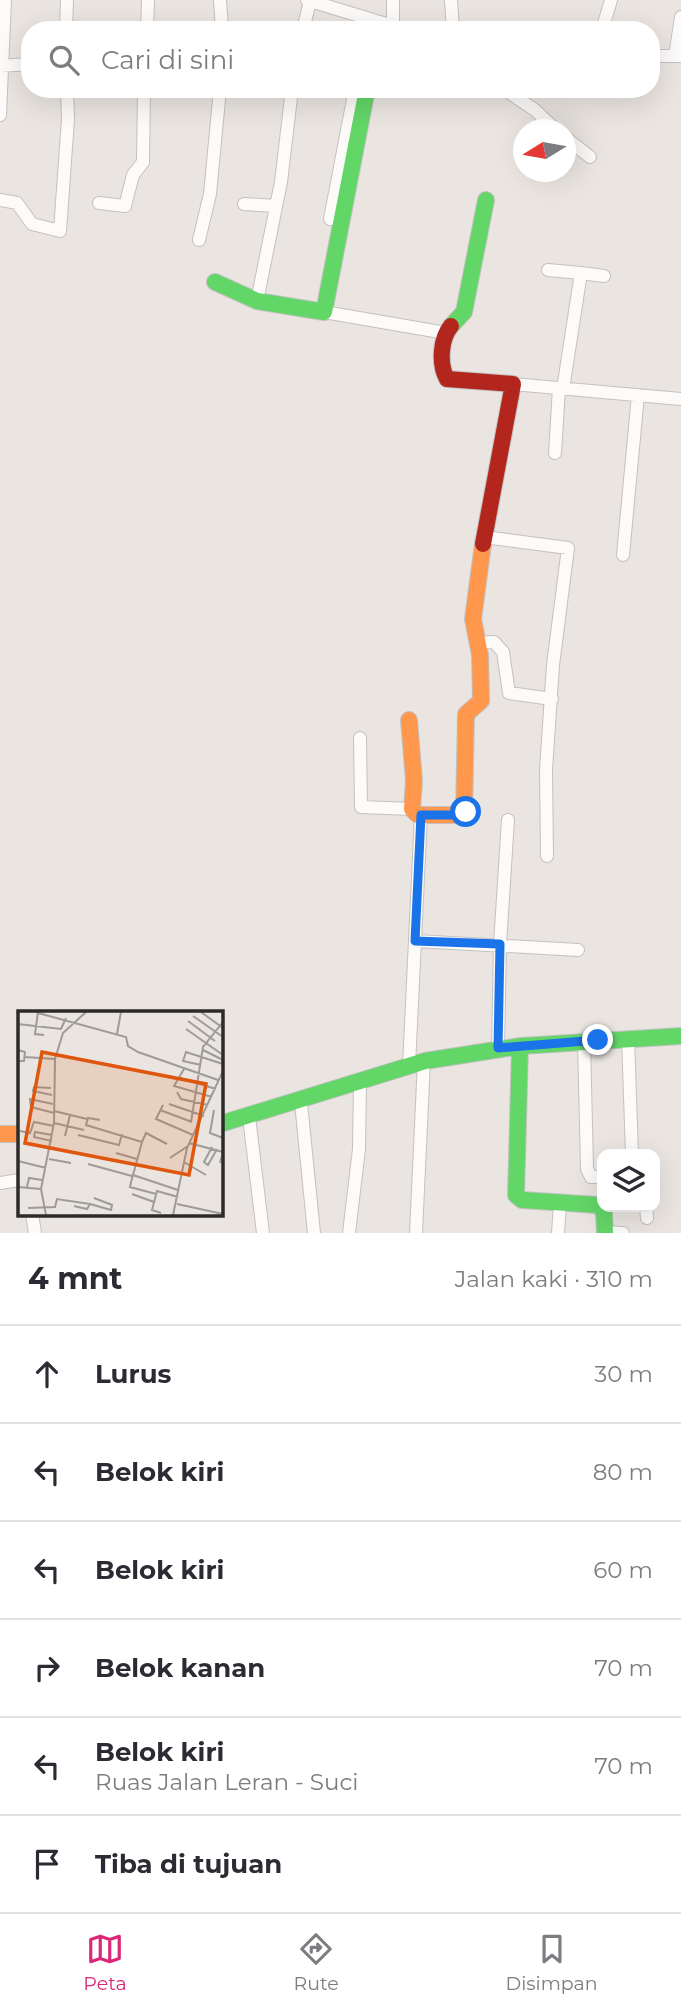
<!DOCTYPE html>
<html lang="id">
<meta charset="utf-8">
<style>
:root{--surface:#fff;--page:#f2f2f3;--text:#2b2b33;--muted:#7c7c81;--line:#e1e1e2;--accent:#db2777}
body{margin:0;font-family:Montserrat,sans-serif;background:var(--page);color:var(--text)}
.controls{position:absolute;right:21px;bottom:21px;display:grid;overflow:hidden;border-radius:14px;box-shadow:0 7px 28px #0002}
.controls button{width:63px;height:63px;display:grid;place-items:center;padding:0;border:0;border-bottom:2px solid var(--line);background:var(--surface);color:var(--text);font:35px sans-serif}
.compass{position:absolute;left:513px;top:119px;width:63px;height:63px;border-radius:50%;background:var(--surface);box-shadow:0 7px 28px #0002;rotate:259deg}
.stop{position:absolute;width:21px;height:21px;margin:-16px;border:5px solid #1a73e8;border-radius:50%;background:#fff}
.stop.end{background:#1a73e8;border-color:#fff;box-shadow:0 2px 7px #0008}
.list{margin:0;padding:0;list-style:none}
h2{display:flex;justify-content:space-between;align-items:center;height:91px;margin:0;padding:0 28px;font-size:30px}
h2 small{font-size:23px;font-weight:400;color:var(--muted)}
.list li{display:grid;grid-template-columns:46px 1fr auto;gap:21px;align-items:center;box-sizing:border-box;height:98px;padding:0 28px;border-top:2px solid var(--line)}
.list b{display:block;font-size:26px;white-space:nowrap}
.list p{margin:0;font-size:23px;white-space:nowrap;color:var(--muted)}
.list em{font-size:23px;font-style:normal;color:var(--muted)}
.icon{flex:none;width:38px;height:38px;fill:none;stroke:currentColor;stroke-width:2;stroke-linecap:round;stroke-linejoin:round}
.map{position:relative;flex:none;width:681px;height:1233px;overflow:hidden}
.search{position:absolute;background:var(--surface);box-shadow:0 7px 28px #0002;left:21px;right:21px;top:21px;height:77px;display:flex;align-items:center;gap:18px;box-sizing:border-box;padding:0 24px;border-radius:28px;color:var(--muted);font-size:26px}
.sheet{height:679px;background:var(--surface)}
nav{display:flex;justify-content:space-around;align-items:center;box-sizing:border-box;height:98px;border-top:2px solid var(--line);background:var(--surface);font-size:19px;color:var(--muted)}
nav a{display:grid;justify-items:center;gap:4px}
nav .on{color:var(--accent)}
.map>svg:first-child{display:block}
</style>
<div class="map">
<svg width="681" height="1233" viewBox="0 0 681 1233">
<rect width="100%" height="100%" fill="#eae5e0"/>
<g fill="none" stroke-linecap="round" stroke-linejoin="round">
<defs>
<path id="street" d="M220,0L222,30
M307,0L406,30
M451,0L453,30
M393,26V0
M66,30L67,0
M147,30L148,0
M303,30L310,1
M602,30L611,0
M651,56H681
M675,56L681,17
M0,66L30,64
M504,89L535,110L556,130
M0,115L5,0
M566,138L590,157
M0,200L17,203L32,224L60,231L68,119L67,89
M99,203L125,206L133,175L143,162L144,89
M244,204L276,206
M330,219L355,89
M199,240L210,194L220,89
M548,270L581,273L563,389
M581,273L604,276
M257,301L281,182L292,89
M324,312L446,333
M513,384L681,399
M555,453L559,388
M484,537L568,548L553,665L546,770L547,856
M623,555L638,395
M477,643L494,642L503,652L509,693L552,699
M360,738L361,807L412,809
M416,941L578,950
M628,1038L632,1154
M584,1041L587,1169L591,1177H602
M498,1048L500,944L508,820
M409,1066L421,815
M301,1103L314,1233
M249,1117L263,1233
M0,1183L19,1180
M646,1207L647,1218
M32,1214L35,1233
M605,1232L623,1233
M349,1233L359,1149L360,1081
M416,1233L424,1061
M558,1233L560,1204"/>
<path id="fast" d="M215,282L257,301L324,312L367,89
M451,326L464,312L486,200
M520,1046L516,1195L522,1200L598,1205L604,1212L605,1233
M220,1124L425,1061L521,1046L681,1036"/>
<path id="slow" d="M409,720L414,781L412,809L418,815H464L466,714L481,701L480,655L473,619L483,544
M0,1134H19"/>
<path id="jam" d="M451,326C440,339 439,365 447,379L513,384L483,544"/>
</defs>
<use href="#street" stroke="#c3c1c1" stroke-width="14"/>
<use href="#fast" stroke="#c3c1c1" stroke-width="18"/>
<use href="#slow" stroke="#c3c1c1" stroke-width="18"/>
<use href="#jam" stroke="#c3c1c1" stroke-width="18"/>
<use href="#street" stroke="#fcfbfa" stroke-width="12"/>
<use href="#fast" stroke="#63d668" stroke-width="16"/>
<use href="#slow" stroke="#ff974d" stroke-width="16"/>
<use href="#jam" stroke="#b3261e" stroke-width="16"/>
</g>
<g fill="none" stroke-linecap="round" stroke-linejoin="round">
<path stroke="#1a73e8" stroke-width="9" d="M466,812L464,815H421L415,941L500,944L498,1048L598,1040"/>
</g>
<g transform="translate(18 1011)">
<rect width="205" height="205" fill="#eae5e0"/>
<path fill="none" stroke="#9e9b98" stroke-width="2" d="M20,1L17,23L26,24M183,1L205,17M20,2L108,26L110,35L120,41L200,69M175,5L205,26M170,10L197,30M0,13L43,18L48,7M168,18L205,44M99,23L103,1M0,39L7,41L6,50H0M185,39L205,49M7,46L37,48M183,54L165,50L168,41L205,53M166,58L156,75L194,86M162,67L198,78M33,77L16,76L15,80L34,84M159,81L163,88L190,94M35,93L12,88L13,96L36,102M151,93L186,105M145,94L138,108L175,124M142,99L174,111M196,99L192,122L205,127M36,100L69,108M82,109L70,107L68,114L124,131L128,122L149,133M173,111L185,36L205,11M36,112L66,119M2,120L12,122L16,111L36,115M60,124L101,134L104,123M47,125L52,104M34,130L16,126L17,121L34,124M124,131L115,164L160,179M171,132L205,141L202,152M194,136L186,151L190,154L199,138M98,142L119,148M152,147L170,135M31,148L53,152M0,150L28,157M166,151L188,164M70,153L114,165M115,163L112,176L138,183M0,176L23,178M9,176L11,167L24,169M114,183L136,191M72,193L93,199L94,194L76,187M159,193L205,203M10,197L37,196L39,188L72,193L69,198L56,195M143,202L134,199L139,180L160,186M28,204L23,178L36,112L37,48L45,22L68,1M155,204L169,137L205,60"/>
<path fill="#df570e" fill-opacity="0.15" stroke="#df570e" stroke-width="3.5" d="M24,41L188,73L171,164L7,132Z"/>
<rect width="205" height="205" fill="none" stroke="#2b2b2b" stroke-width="3.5"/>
</g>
</svg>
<div class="controls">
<button><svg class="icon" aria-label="layers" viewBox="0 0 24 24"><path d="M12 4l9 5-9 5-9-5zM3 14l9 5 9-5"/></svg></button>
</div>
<svg class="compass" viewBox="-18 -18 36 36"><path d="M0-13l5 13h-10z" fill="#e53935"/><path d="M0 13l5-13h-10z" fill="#7c7c81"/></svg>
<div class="stop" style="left:466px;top:812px"></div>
<div class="stop end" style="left:598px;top:1040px"></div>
<div class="search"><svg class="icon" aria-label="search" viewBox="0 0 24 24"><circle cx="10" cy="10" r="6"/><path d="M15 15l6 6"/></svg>Cari di sini</div>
</div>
<section class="sheet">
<h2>4 mnt<small>Jalan kaki · 310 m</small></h2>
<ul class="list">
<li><svg class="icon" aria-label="ahead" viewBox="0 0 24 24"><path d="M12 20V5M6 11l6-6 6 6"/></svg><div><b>Lurus</b></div><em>30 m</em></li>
<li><svg class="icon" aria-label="left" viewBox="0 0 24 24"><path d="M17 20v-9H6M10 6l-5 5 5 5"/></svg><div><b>Belok kiri</b></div><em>80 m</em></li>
<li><svg class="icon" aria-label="left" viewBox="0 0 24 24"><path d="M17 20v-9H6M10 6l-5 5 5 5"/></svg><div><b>Belok kiri</b></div><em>60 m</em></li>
<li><svg class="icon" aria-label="right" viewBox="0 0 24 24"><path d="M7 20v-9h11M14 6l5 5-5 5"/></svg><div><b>Belok kanan</b></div><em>70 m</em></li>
<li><svg class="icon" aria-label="left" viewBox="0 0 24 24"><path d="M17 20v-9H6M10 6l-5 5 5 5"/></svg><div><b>Belok kiri</b><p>Ruas Jalan Leran - Suci</p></div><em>70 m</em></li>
<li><svg class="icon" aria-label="arrive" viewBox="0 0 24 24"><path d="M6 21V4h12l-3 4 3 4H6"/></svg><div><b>Tiba di tujuan</b></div></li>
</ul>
</section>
<nav>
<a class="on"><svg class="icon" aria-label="map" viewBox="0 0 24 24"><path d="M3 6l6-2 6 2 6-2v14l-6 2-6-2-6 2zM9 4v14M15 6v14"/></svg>Peta</a>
<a><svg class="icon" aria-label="directions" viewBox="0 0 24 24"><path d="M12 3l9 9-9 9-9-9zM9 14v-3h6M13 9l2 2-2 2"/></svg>Rute</a>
<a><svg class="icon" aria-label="saved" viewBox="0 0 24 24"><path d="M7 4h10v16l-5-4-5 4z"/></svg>Disimpan</a>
</nav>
